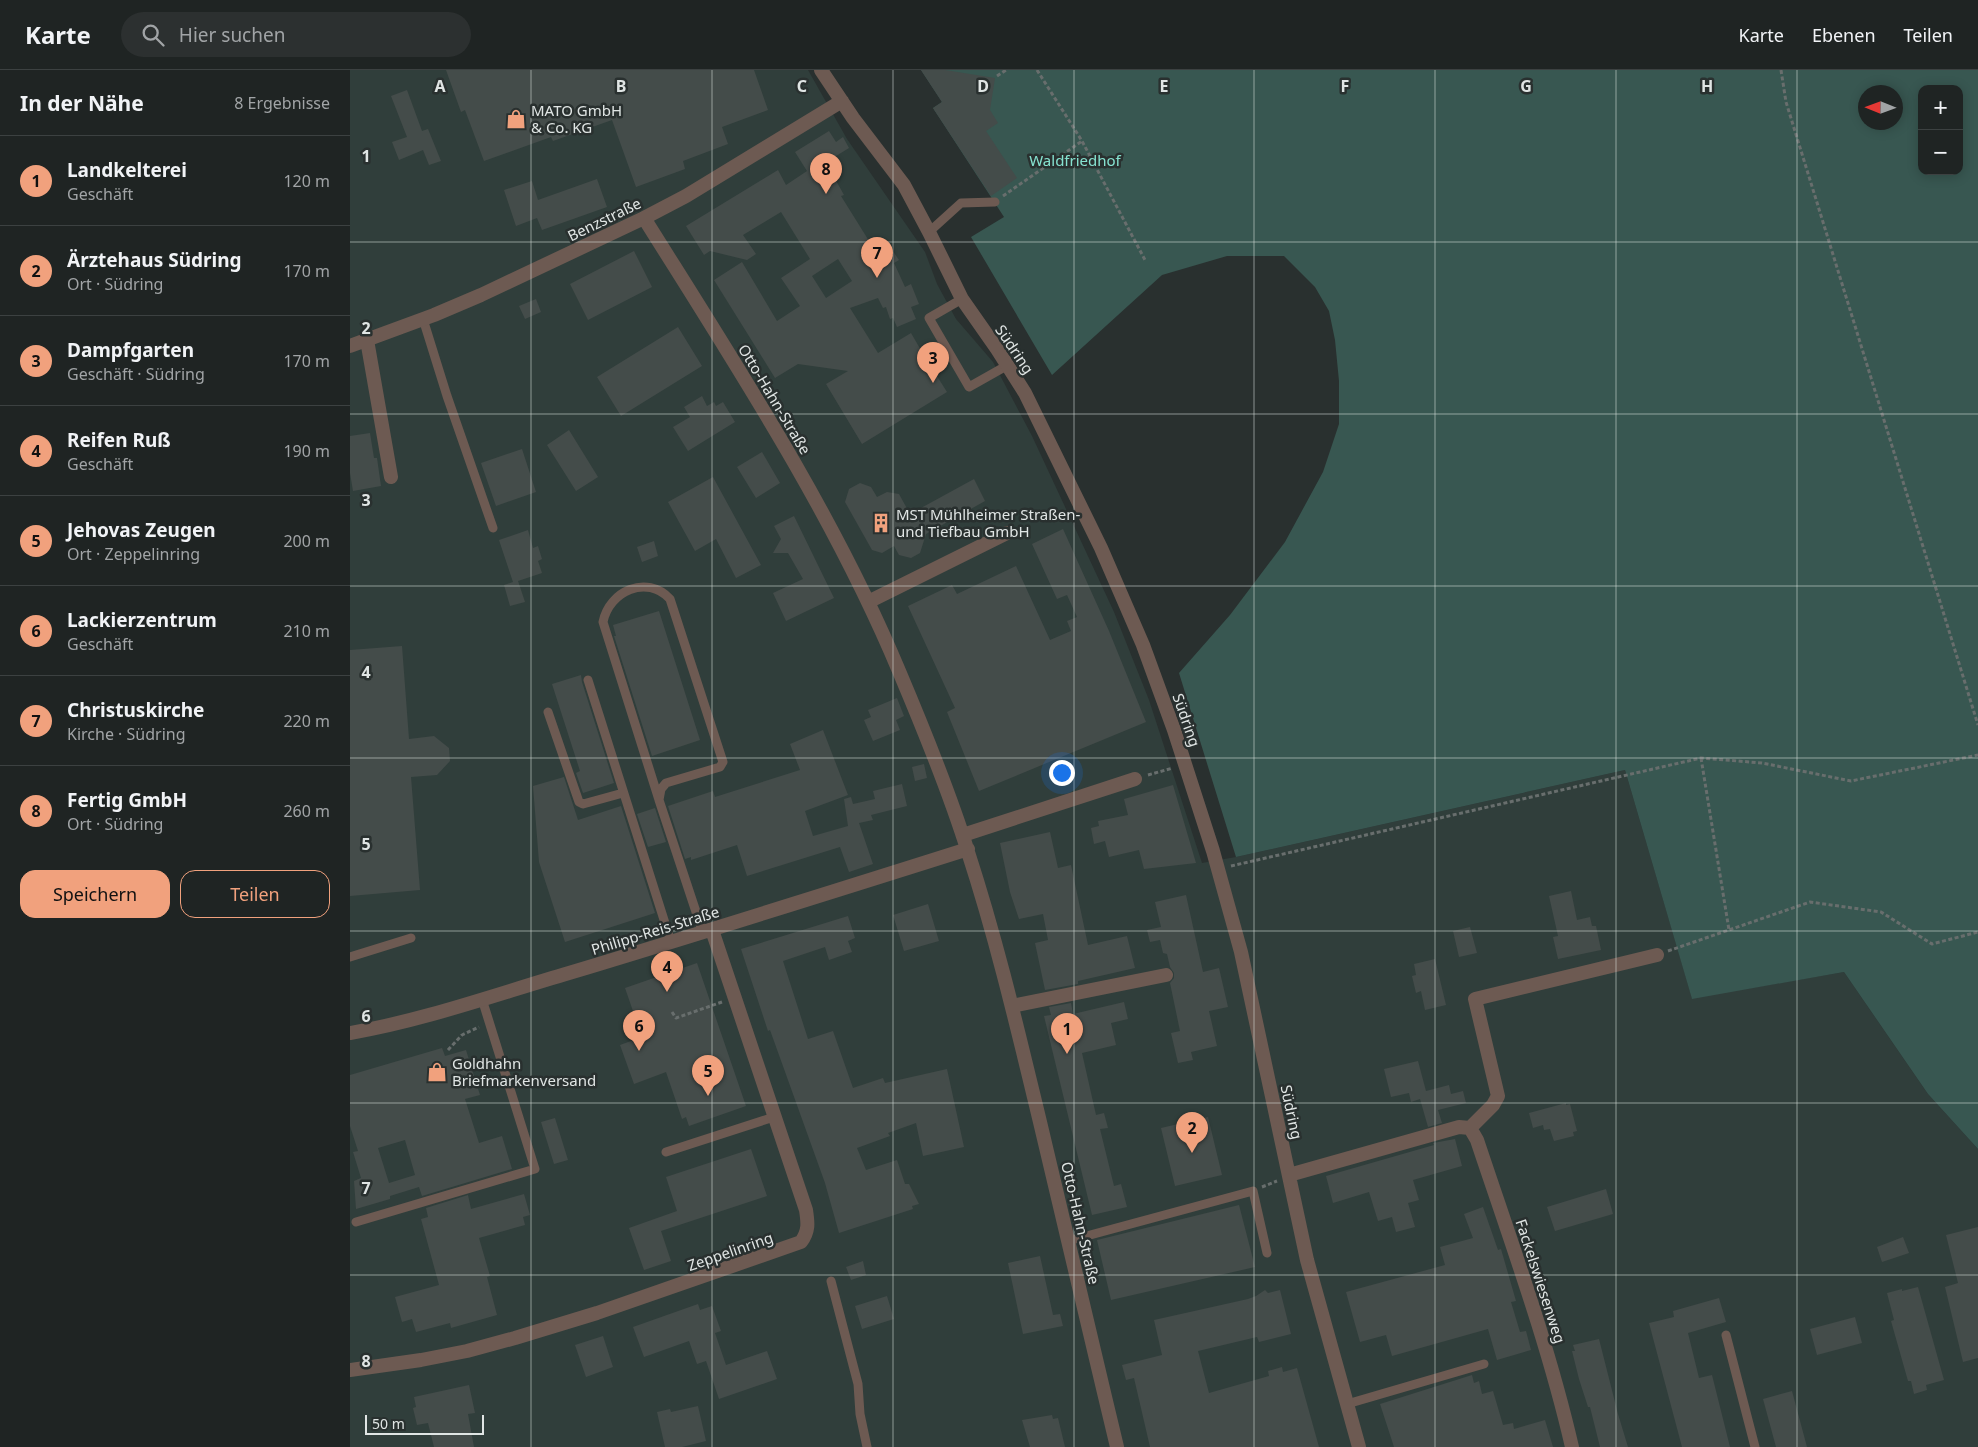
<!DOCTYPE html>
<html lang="de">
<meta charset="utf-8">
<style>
:root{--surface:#1f2423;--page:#2c3030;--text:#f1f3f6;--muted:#a1a4a6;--line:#3c4141;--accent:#f1a17d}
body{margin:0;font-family:"Noto Sans",sans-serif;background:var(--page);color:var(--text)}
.controls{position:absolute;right:15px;top:15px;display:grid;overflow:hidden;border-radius:10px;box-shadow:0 2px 12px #0003}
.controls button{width:45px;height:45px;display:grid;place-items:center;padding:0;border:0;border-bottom:1px solid var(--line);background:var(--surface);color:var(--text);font:25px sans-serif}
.compass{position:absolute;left:1508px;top:15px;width:45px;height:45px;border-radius:50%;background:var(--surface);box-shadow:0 2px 12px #0003;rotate:271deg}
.scale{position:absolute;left:15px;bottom:12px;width:119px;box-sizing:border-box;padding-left:5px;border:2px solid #e0e5e4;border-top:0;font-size:14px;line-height:18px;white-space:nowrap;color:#e0e5e4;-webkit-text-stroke:4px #29302f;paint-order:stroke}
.you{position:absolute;left:711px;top:702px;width:18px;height:18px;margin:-12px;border:4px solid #fff;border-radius:50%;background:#1a73e8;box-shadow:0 0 0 8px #1a73e833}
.badge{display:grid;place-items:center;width:32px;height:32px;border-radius:50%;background:var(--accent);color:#111;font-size:16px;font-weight:700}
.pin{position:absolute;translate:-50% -41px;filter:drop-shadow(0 1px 2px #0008)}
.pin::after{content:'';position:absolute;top:26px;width:18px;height:15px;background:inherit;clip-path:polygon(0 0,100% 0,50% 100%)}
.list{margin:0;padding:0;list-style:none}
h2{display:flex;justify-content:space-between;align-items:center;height:65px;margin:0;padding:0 20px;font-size:21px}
h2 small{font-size:16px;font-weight:400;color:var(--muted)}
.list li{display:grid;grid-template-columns:32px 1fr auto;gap:15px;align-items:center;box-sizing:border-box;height:90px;padding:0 20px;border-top:1px solid var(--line)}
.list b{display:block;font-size:19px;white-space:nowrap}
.list p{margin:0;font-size:16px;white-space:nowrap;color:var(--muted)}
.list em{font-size:16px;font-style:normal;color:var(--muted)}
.actions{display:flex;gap:10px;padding:15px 20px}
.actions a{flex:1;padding:11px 0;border:1px solid var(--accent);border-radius:15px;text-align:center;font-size:18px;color:var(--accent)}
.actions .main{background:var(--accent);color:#111}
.icon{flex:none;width:28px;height:28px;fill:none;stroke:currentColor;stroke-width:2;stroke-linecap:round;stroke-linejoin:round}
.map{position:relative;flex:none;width:1628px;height:1377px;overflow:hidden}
header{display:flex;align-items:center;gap:30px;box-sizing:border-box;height:70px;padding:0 25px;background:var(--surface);border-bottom:1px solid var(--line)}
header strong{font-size:24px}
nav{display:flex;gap:28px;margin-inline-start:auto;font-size:18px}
.search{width:350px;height:45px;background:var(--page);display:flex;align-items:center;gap:12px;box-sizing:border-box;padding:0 18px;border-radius:28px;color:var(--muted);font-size:19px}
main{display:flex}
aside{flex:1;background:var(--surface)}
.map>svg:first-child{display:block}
</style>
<header>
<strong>Karte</strong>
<div class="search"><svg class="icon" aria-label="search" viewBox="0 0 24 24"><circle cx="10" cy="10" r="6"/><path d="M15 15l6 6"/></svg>Hier suchen</div>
<nav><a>Karte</a><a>Ebenen</a><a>Teilen</a></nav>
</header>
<main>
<aside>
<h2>In der Nähe<small>8 Ergebnisse</small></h2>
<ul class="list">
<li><span class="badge">1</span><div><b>Landkelterei</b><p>Geschäft</p></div><em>120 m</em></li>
<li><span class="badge">2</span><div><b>Ärztehaus Südring</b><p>Ort · Südring</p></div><em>170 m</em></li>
<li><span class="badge">3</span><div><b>Dampfgarten</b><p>Geschäft · Südring</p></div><em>170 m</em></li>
<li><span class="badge">4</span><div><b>Reifen Ruß</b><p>Geschäft</p></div><em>190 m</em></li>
<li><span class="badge">5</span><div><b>Jehovas Zeugen</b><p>Ort · Zeppelinring</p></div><em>200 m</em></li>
<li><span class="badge">6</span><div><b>Lackierzentrum</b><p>Geschäft</p></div><em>210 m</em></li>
<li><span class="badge">7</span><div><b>Christuskirche</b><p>Kirche · Südring</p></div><em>220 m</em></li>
<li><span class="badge">8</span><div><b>Fertig GmbH</b><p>Ort · Südring</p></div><em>260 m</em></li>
</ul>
<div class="actions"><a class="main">Speichern</a><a>Teilen</a></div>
</aside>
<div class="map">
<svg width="1628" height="1377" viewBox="0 0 1628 1377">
<rect width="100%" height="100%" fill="#29302f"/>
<path fill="#303e3b" d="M0,0H458L497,69L575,182L587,214L606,249L643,292L682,366L764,542L799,630L852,793L886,787L1275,700L1342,928L1494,902L1578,1024L1628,1079V1377H0Z"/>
<path fill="#385751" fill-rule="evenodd" d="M571,0H1628V1079L1578,1024L1494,902L1342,929L1275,700L886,787L829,603L880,545L935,472L973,402L989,354V311L985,270L979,241L965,217L934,186H877L812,205L702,305L621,167L654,147L583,38L592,32ZM1572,19H1609V101H1572ZM1516,22H1546V52H1516Z"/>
<path fill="#444c4a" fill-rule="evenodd" d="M96,0H404L418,40L372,57L378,74L333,91L335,99L286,117L262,50L203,71L201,67L134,91L115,40L111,42Z
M571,0H595L645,8L640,40L648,53L636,61L667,108L641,126L583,38L592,32Z
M57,20L72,61L78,59L91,91L79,95L73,80L49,90L42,72L57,67L41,26Z
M479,61L486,72L493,67L499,78L478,91L487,105L484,107L494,125L491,126L524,179L527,182L538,174L549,190L544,193L555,217L561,214L569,234L561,237L566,249L547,257L543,248L540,249L536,237L533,238L528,228L500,238L528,283L561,263L572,282L577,279L590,300L585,303L597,322L512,374L476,314L498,301L448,294L425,308L364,210L392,192L427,251L450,236L431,208L460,189L431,142L393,165L406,184L397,190L360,181L354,185L336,156L428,100L436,115L457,101L445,82ZM488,189L502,211L476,228L462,206Z
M247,109L257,137L192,160L187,148L166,156L154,120L182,111L188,130Z
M284,181L302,217L238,250L220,214Z
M186,229L191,242L175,249L169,236Z
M328,257L352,296L271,346L247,307Z
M352,326L357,336L364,332L366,336L373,332L385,352L338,381L323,357L340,347L334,337Z
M219,360L248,407L226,421L197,375Z
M20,363L24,388H27L31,416L3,421L0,403V366Z
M172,379L186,422L146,436L131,393Z
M412,382L430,413L406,428L387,397Z
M363,407L411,495L386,508L366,469L345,481L318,432Z
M624,409L635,431L576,464L570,483L561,488L549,485L544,476L532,483L522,480L495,432L499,419L510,413L521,417L527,427L537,422L549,424L560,444Z
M444,446L484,528L436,551L423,523L453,509L438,483H423L431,469L424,456Z
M713,459L759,561L796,652L629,721L597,642L605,638L558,536L602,515L607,524L666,496L700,570L721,561L717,551L727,547L717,525L707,529L682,474Z
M178,460L183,478L188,476L192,489L188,491L192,503L168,511L175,532L160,536L154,515L163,512L149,470Z
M304,471L308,486L292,492L287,477Z
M309,541L350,670L302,686L264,566H266L263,555Z
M52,576L59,669L84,666L99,678L100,691L87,705L61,707L70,820L0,826V580Z
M231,605L232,612L264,713L233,723L226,703L230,701L202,614Z
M547,628L554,646L546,650L550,660L523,671L514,650L521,647L518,640Z
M473,660L498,725L455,741L463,766L498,756L494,729L501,727L503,734L525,729L523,721L552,714L557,736L521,745L523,750L509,753L523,794L499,802L490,777L397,806L387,775L341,790V787L335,789L318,736L363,721L365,727L450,700L440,674Z
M574,694L577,708L565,711L562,697Z
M214,707L228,750L271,736L305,843L215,872L189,792L183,716Z
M823,715L846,793L794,799L789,780L759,787L755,771L744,774L741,758L749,756L748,751L778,745L774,729Z
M305,738L316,772L298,777L287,744Z
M700,762L708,798L721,795L738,875L777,866L785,898L728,911V914L695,920L685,873L698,870L693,844L669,849L660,822L650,773Z
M1221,821L1227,850L1240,847L1242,856H1246L1251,880L1208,889L1203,867L1208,866L1199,826Z
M836,825L853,902L869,898L878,937L859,941L867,976L841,982L843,990L828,993L821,963L830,961L820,913L824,908V903L820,897L817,884L813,883L810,870L800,872L797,860L811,857L805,832Z
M578,834L589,871L554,881L543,845Z
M498,846L505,868L498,871L502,882L479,890L475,877L433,891L458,969L483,961L503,1018L533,1008L535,1013L597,999L614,1077L573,1086L566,1053L538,1063L540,1066L507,1078L516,1100L547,1090L555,1114H559L569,1134L562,1136L563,1139L489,1163L475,1113L420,960L418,961L391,879Z
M1120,857L1127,883L1109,887L1103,861Z
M1085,889L1096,935L1075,940L1071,921L1066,923L1062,906L1066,905L1064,894Z
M347,893L396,1036L339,1056L336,1047L332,1049L316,1002L284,1014L270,975L292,967L275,918Z
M774,932L778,949L761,953L766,975L732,983L746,1045L754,1043L758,1058L750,1059L764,1116L771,1114L777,1137L742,1145L694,946L701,945L699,937L721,933L723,944Z
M92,978L95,986L116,980L130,1025L115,1029L129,1073L152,1066L162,1099L72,1126L69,1117L40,1126V1129L6,1139L4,1111L11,1108L3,1082L8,1081L0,1056V1005ZM55,1070L65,1105L39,1113L28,1078Z
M1068,991L1076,1021L1099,1015L1101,1024L1113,1021L1116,1033L1088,1040L1092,1053L1078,1057L1070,1029L1061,1032L1059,1023L1041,1027L1034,999Z
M1216,1033V1035L1220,1034L1227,1061L1223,1062L1224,1066L1204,1071L1200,1059L1194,1060L1193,1055L1183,1058L1179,1043Z
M858,1047L872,1105L825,1116L811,1058Z
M205,1048L218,1090L204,1094L191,1052Z
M1105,1069L1112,1096L1063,1110L1069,1130L1058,1133L1065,1157L1046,1162L1042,1147L1028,1151L1019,1122L983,1133L976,1106L1084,1075L1083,1073Z
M401,1079L417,1126L311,1161L321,1191L294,1200L279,1158L327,1141L316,1107Z
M1256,1119L1263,1144L1205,1161L1197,1137Z
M174,1124L180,1145L173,1147L175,1155L129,1168L140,1206L137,1207L147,1245L101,1258L100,1253L66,1262L62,1249L52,1252L45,1227L89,1215L71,1149L78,1147L76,1138L118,1125L121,1139Z
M889,1135L905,1197L761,1230L747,1170Z
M1133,1137L1148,1180L1151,1179L1166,1231L1161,1232L1170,1262L1176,1261L1181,1280L1147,1290L1138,1259L1042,1286L1036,1265L1010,1272L996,1222L1095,1195L1090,1177L1123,1168L1114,1144Z
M1628,1157V1288L1613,1292L1595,1217L1608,1213L1596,1165Z
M1553,1167L1559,1183L1532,1192L1527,1177Z
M690,1186L703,1245L710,1244L713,1256L673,1264L658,1193Z
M513,1191L516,1205L501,1210L496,1197Z
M1568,1217L1594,1310L1576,1315L1577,1320L1564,1324L1561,1311H1558L1541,1251L1544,1250L1537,1223L1552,1219V1221Z
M915,1220L918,1223L930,1220L941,1264L909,1272L907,1267L848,1281L859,1323L919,1306L918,1301L932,1297L933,1302L947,1298L969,1377H800L784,1308L776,1310L772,1295L812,1285L804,1250L898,1229L906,1226Z
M537,1226L544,1249L512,1259L505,1236Z
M1369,1228L1376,1252L1338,1263L1349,1308L1362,1305L1380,1377H1332L1299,1253L1324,1247L1323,1241Z
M348,1234L350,1240L362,1236L371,1261L365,1263L376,1295L417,1281L427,1309L369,1329L356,1291L347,1294L339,1271L294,1287L283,1257Z
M1505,1247L1512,1273L1467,1285L1460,1259Z
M253,1266L263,1297L236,1307L225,1275Z
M1249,1269L1268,1344L1278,1377H1250L1240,1337H1238L1229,1309L1222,1281H1225L1223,1275Z
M1122,1305L1124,1313L1129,1311L1132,1324L1143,1321L1153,1355L1163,1353L1164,1359L1195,1350L1203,1377H1044L1030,1334Z
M119,1315L125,1343L118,1344L124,1377H84L78,1353L67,1355L63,1338L66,1337L64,1327Z
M1442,1321L1457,1377H1426L1413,1329Z
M348,1336L356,1371L332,1377H315L307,1342L320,1339L321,1342Z
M702,1345L703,1349L708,1348L715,1377H680L672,1350Z"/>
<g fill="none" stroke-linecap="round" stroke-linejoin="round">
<path stroke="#686e6d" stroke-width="3" stroke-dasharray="4 2.5" stroke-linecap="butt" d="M687,0L732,71L795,190
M1431,0L1436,32L1628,655
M647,6L656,0
M653,126L732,71
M1351,688L1379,860
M798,705L823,698
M881,796L1351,688L1412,693L1501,711L1628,685
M1318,881L1460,832L1531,842L1582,874L1628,862
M322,942L326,948L372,932
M98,980L112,965L129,957
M912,1117L927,1111"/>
<path stroke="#6d5a52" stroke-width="9" d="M579,162L611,133L645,132
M612,229L579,248L619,317L658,295
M73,249L97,326L143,458
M238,610L321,872
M198,642L229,732L233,734L273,723
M309,730L253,552C259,521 297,504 320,529L373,692L370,697L316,713L311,719L309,730L353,863
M0,887L61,868
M316,1082L424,1047
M6,1152L185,1099L132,929
M718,1171L903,1121L917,1183
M481,1211L508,1314L510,1344L517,1377
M1376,1265L1405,1377
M997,1334L1134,1294"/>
<path stroke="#6d5a52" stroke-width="14" d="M471,0L503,48L554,115L579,162L612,229L647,279L675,323L751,478L793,575L824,660L863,781L891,882L957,1190L1009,1377
M294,148C386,295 482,441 549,601C574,660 599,721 618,782C647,871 668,961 690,1052C716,1161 741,1269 767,1377
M17,270L41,407
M0,276L84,245L131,225L294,148L336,126L492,31
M518,532L657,463
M613,765L785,709
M662,936L816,905
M0,963C75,950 147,924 219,903C352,863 485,821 618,779
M1120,1058L1143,1035L1148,1026L1125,929L1307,885
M939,1105L1109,1057L1120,1058L1127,1070C1161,1172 1198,1273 1222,1377
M0,1300L71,1290L117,1281L165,1268L247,1243L451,1172C459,1161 458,1153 456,1140L362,860"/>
</g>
<path fill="none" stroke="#e0e5e4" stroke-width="1" stroke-opacity="0.55" d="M181,0V1377M362,0V1377M543,0V1377M724,0V1377M904,0V1377M1085,0V1377M1266,0V1377M1447,0V1377M0,172H1628M0,344H1628M0,516H1628M0,688H1628M0,861H1628M0,1033H1628M0,1205H1628"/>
<defs>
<symbol id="shop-bare" viewBox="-9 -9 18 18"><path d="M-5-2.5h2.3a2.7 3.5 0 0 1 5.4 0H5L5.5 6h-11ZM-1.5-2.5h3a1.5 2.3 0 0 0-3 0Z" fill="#f1a17d" stroke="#29302f" stroke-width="2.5" paint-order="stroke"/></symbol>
<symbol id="building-bare" viewBox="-9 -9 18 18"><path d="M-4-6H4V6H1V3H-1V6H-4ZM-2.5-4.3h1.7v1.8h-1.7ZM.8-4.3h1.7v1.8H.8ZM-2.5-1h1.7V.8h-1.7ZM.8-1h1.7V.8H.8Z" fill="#f1a17d" stroke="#29302f" stroke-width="2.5" paint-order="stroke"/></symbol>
</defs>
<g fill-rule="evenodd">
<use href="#shop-bare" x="152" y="35" width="28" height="28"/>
<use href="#building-bare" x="517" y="439" width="28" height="28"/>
<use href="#shop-bare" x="73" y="988" width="28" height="28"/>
</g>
<g text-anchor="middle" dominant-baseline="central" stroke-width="5" stroke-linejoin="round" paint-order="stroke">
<g font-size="15" fill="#e0e5e4" stroke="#29302f" text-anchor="start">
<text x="181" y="40">MATO GmbH<tspan x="181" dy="17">&amp; Co. KG</tspan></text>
<text x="546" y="444">MST Mühlheimer Straßen-<tspan x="546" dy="17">und Tiefbau GmbH</tspan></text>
<text x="102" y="993">Goldhahn<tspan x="102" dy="17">Briefmarkenversand</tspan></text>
</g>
<g font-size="15" fill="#86e2d0" stroke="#29302f">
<text x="725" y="90">Waldfriedhof</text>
</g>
<g font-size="15" fill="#e0e5e4" stroke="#29302f">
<text transform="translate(254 149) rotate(-26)">Benzstraße</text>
<text transform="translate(665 279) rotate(56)">Südring</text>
<text transform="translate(425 329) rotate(59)">Otto-Hahn-Straße</text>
<text transform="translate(837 650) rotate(71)">Südring</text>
<text transform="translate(305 860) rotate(-17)">Philipp-Reis-Straße</text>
<text transform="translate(942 1042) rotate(78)">Südring</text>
<text transform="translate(731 1153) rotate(77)">Otto-Hahn-Straße</text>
<text transform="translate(380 1181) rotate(-19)">Zeppelinring</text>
<text transform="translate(1191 1211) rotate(72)">Fackelswiesenweg</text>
</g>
</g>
<g font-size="16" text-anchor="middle" font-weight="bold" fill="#e0e5e4" stroke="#29302f" stroke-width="5" stroke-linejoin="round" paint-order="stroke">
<text x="90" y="22">A</text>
<text x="271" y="22">B</text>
<text x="452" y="22">C</text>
<text x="633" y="22">D</text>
<text x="814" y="22">E</text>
<text x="995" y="22">F</text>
<text x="1176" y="22">G</text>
<text x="1357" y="22">H</text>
<text x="16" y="92">1</text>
<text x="16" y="264">2</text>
<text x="16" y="436">3</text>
<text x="16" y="608">4</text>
<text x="16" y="780">5</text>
<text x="16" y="952">6</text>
<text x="16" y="1124">7</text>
<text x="16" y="1297">8</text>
</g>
</svg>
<div class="controls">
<button>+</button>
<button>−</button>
</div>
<svg class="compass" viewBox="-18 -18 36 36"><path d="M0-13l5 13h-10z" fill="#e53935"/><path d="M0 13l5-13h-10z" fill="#a1a4a6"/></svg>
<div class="scale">50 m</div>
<div class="you"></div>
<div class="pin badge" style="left:717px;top:984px">1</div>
<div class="pin badge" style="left:842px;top:1083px">2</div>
<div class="pin badge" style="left:583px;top:313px">3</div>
<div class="pin badge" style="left:317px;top:922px">4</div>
<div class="pin badge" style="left:358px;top:1026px">5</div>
<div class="pin badge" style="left:289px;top:981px">6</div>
<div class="pin badge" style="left:527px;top:208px">7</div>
<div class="pin badge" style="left:476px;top:124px">8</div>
</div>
</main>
